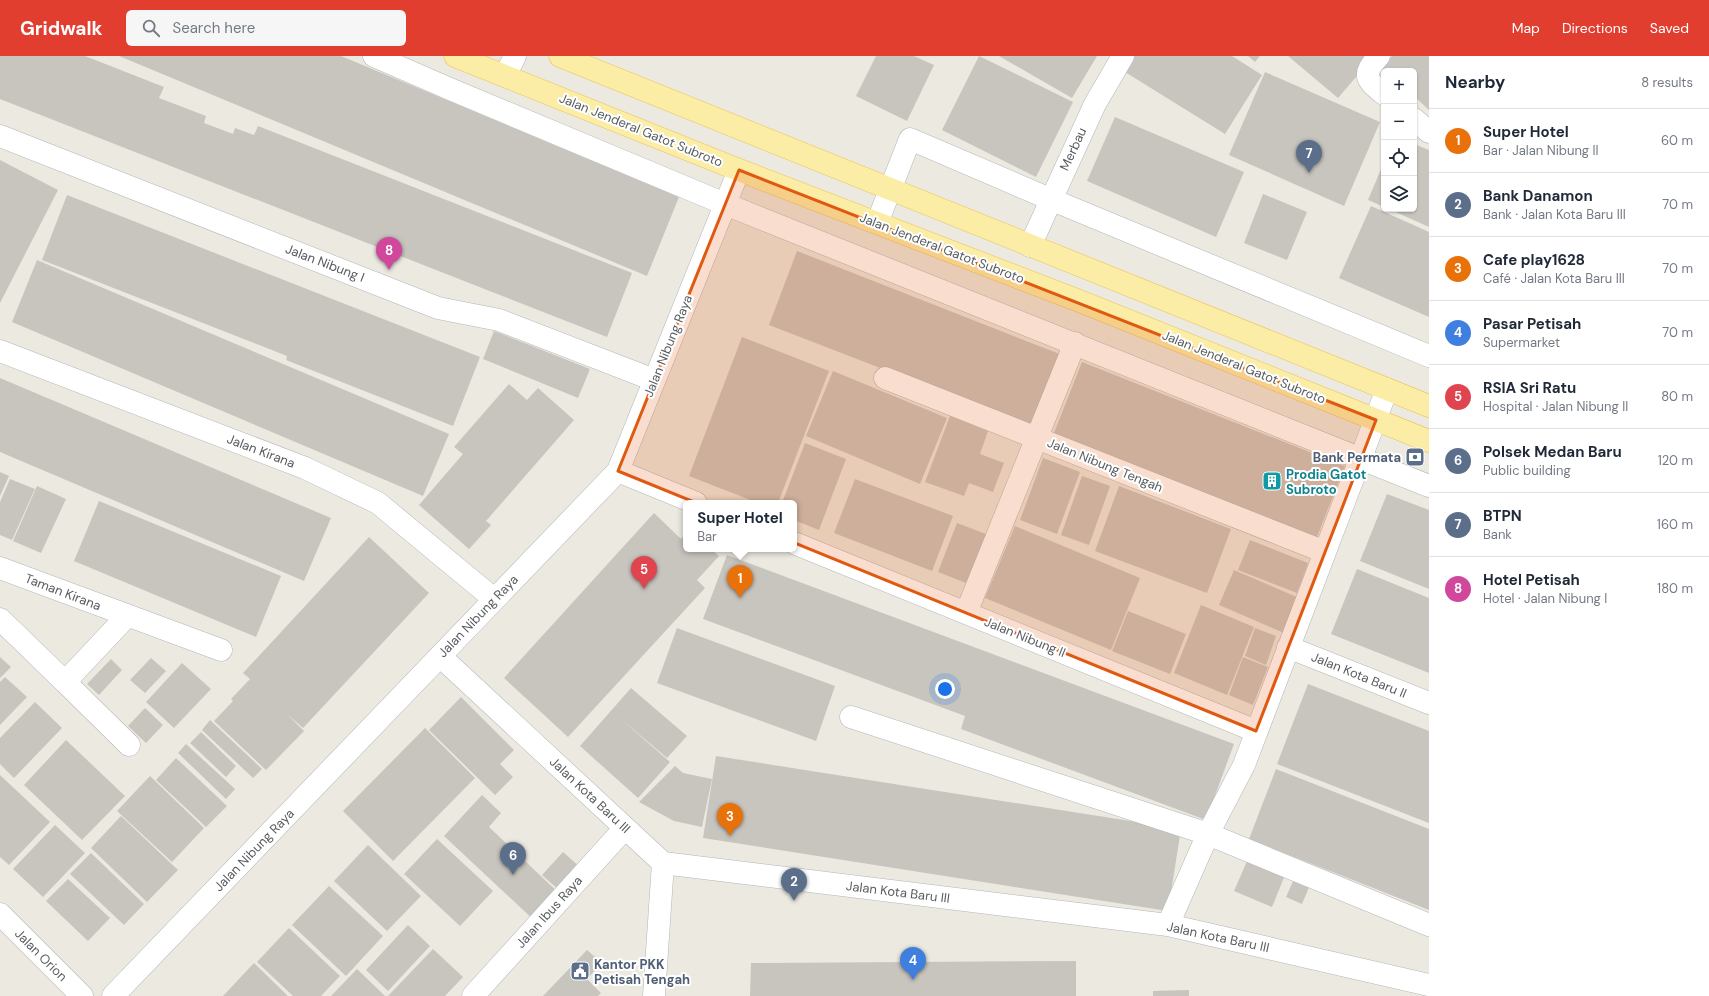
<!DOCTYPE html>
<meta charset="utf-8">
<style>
:root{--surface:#fff;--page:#f6f6f7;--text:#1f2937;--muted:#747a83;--line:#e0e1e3;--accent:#e13e30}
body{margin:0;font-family:"DM Sans",sans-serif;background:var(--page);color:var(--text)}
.controls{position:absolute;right:12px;top:12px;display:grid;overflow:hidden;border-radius:6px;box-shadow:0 1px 3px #0004}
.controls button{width:36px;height:36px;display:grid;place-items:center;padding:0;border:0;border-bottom:1px solid var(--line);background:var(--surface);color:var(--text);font:20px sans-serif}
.you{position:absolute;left:945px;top:633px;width:14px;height:14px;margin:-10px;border:3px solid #fff;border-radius:50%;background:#1a73e8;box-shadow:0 0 0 6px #1a73e833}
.badge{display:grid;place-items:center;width:26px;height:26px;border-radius:50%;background:var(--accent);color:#fff;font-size:13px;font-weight:700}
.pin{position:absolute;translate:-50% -33px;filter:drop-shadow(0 1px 2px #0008)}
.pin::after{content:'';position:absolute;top:21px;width:14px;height:12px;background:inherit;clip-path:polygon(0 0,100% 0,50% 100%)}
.popup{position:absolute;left:683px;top:444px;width:114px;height:52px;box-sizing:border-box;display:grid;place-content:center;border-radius:6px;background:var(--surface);filter:drop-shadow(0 1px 3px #0005);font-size:13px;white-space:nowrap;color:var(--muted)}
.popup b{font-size:15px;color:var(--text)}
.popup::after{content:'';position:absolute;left:50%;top:100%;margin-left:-8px;border:8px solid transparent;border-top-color:var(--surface)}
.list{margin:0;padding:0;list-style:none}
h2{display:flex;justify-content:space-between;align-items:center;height:52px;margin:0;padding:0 16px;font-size:17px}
h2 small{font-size:13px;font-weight:400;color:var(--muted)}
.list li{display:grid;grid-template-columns:26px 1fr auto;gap:12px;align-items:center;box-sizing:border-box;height:64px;padding:0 16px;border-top:1px solid var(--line)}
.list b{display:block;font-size:15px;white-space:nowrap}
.list p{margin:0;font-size:13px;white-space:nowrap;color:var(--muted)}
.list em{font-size:13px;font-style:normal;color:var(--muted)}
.icon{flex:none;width:22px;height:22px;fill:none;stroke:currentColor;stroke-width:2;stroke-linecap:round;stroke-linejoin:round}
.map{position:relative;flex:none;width:1429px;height:940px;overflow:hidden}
header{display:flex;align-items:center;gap:24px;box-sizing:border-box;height:56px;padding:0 20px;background:var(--accent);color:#fff}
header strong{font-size:19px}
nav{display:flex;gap:22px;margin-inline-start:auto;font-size:14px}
.search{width:280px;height:36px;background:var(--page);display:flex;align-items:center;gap:10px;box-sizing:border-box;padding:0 14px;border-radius:6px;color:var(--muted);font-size:15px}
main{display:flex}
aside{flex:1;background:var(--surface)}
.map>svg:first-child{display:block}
</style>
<header>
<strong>Gridwalk</strong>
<div class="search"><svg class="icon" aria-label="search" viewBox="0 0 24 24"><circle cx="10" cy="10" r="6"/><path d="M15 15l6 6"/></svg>Search here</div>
<nav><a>Map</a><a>Directions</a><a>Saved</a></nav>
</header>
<main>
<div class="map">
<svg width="1429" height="940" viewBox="0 0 1429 940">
<rect width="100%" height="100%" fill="#ebe9e0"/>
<path fill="#c8c5bf" d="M0,0H85L164,31L159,42L206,60L204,67L233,78L235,72L254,79L258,70L632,217L607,281L0,43Z
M119,0H341L679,141L647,220Z
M876,0H914L934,9L907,65L856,40Z
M979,0L1073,46L1036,121L942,74Z
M999,0H1097L1072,42Z
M1135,0H1232L1262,19L1225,78L1125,16Z
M1248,0H1260L1255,6Z
M1288,0H1374L1338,42Z
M1392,0H1429V54L1414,40V15H1386L1382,12Z
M1265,16L1380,66L1344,150L1229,99Z
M1115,61L1244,116L1216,181L1087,125Z
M1414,88L1429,94V171L1389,153H1414Z
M0,104L58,134L0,247Z
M1384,106V151L1368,144Z
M1263,138L1307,156L1287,204L1244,187Z
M67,139L480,301L453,370L286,304L287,300L42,204Z
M1371,150L1429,176V261L1339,222Z
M797,195L1062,299L1033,371L769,269Z
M37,204L449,378L423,440L12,266Z
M494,275L590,313L578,342L483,303Z
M742,281L829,315L778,447H758L689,420Z
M1082,306L1345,410L1315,486L1052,382Z
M833,315L947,362L920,428L806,380Z
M0,322L331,462L304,525L0,396Z
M509,328L527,344L538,332L574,364L486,465L491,469L469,493L419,449L463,398L454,391Z
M950,360L988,375L980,398L1004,407L993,436L969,427L964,440L925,426Z
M805,387L846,403L819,474L794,464V447H782Z
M1043,402L1080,416L1057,478L1020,464Z
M0,416L9,420L0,440Z
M1082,420L1110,430L1089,489L1061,479Z
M10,423L35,433L12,484L0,479V446Z
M855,423L953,460L932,515L834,477Z
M37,430L66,443L41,497L13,485Z
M1119,430L1231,473L1207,537L1095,495Z
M1387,438L1429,454V533L1360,505Z
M99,445L281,520L256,581L74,505Z
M654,457L681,483L686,477V493H711L719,500L697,524L705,532L568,681L504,622Z
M957,467L986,478L966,527L938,516Z
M1015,470L1140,522L1111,594L985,542Z
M369,481L429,537L303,672L287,658L304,675L266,714L214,665L233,645L231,643L250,623L243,617Z
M1250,484L1308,507L1297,537L1238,514Z
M727,499L1234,688L1206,764L961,673L965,660L703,563Z
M1357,513L1429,542V617L1331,578Z
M1234,514L1299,542L1284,577L1219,549Z
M1201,549L1254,571L1227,639L1174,617Z
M1128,555L1186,578L1170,618L1112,595Z
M677,572L835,630L816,685L657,627Z
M1255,572L1276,580L1266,609L1245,600Z
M0,601L11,611L0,622Z
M1243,601L1268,611L1253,649L1229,639Z
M151,602L166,615L145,637L130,624Z
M111,603L122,614L99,639L87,628Z
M182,607L211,633L174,672L146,646Z
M5,621L27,641L0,669V626Z
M1308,628L1429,675V767L1277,708Z
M631,632L687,680L667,702L615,658L670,706L638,742L580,690Z
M461,641L514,694L500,708L513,721L495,739L429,674Z
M35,646L62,672L14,722L0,708V682Z
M145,652L163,669L146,687L128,670Z
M210,664L262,713L253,722L202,674Z
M425,672L475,722L393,805L343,755Z
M201,676L236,710L226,721L190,687Z
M66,684L125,740L82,784L24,729Z
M186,688L235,733L226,743L178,697Z
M716,700L1181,773L1168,855L703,782Z
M176,702L227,750L206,771L156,724Z
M675,710L683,717L712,723L702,771L674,765L639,746Z
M1276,713L1429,773V854L1249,783Z
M0,719L50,766L9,809L0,801Z
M150,720L204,772L172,806L117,755Z
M482,739L501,757L489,771L562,840L537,867L444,780Z
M121,760L178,814L147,846L91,792Z
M55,769L85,797L43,841L13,813Z
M437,783L493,835L460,870L404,818Z
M368,789L421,840L387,875L334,825Z
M563,796L581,812L560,835L542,819Z
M91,797L144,848L124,869L70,818Z
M1248,803L1285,819L1272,851L1234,835Z
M68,823L110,862L88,885L46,845Z
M1294,823L1310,829L1302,848L1286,841Z
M329,830L383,880L346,920L292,869Z
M408,869L430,890L388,935L366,914Z
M289,872L340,920L321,940H293L257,906Z
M433,893L463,921L445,940H388Z
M587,894L602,907L587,923L601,937L598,940H543Z
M1076,905V940H750L751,907Z
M254,907L288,940H223Z
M357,913L385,940H331Z
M1189,934V940H1153V935Z"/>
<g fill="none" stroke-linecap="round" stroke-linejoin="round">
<defs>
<path id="minor" d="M374,0L450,33L725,148L1429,430
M1379,0C1362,19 1365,23 1384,38
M505,20L515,0
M1414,63L1429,76
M0,80L438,252L499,264L654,324
M877,167L910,83L1050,143L1429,300
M1030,190L1095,48L1123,0
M0,295L305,412L378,447L494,543
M885,322L1325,496
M618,415L696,447
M794,487L1256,675
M0,512L221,594
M966,557L1075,287
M0,563L65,626L127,560
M1288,591L1429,647
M440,600L663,807L1168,869L1429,929
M65,626L129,689
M851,661L1208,778L1429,869
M0,858L82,940
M1168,869L1208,778L1244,709L1387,333
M113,940L618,415L739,114
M473,940L625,772
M654,940L663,807"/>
<path id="major" d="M455,0L739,114L1082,246L1429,385
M560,0L1429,350"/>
</defs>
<use href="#minor" stroke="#b3b6ba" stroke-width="23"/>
<use href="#major" stroke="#ebc259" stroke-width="23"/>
<use href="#minor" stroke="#fff" stroke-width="22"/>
<use href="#major" stroke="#fbeda5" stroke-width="22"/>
</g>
<path fill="#e15910" fill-opacity="0.2" stroke="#e15910" stroke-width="3" stroke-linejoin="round" d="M739,114L1376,364L1256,675L618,415Z"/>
<defs>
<symbol id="bank-square" viewBox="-11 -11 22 22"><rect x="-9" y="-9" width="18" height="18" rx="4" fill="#5c6f8a" stroke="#fff"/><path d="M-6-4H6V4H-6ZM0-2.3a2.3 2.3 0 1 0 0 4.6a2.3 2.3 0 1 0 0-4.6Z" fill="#fff"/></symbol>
<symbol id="building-square" viewBox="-11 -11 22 22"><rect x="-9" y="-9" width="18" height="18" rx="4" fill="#0f9aa8" stroke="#fff"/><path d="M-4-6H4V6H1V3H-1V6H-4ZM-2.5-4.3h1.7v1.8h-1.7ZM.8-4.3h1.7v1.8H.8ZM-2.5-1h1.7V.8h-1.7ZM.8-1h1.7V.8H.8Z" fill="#fff"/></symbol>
<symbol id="civic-square" viewBox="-11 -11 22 22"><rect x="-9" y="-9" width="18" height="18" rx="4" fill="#5c6f8a" stroke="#fff"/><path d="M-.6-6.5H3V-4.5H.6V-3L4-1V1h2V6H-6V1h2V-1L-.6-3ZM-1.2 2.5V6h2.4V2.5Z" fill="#fff"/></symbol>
</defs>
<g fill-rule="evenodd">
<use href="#bank-square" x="1404" y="390" width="22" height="22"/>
<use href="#building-square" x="1261" y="414" width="22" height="22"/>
<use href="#civic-square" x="569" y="904" width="22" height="22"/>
</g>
<g text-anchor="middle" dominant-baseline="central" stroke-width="4" stroke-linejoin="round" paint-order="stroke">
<g font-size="13" fill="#595c60" stroke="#fff">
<text transform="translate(641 74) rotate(22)">Jalan Jenderal Gatot Subroto</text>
<text transform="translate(1073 93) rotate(-65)">Merbau</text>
<text transform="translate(942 192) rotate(21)">Jalan Jenderal Gatot Subroto</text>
<text transform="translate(325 207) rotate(21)">Jalan Nibung I</text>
<text transform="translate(668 290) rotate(-68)">Jalan Nibung Raya</text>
<text transform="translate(1244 311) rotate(22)">Jalan Jenderal Gatot Subroto</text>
<text transform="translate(261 395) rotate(21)">Jalan Kirana</text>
<text transform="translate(1105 409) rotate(22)">Jalan Nibung Tengah</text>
<text transform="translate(63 536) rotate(21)">Taman Kirana</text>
<text transform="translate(478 560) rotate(-46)">Jalan Nibung Raya</text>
<text transform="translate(1025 581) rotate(22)">Jalan Nibung II</text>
<text transform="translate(1359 619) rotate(22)">Jalan Kota Baru II</text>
<text transform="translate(590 739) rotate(43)">Jalan Kota Baru III</text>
<text transform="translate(254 794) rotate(-46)">Jalan Nibung Raya</text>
<text transform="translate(898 836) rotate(7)">Jalan Kota Baru III</text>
<text transform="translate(549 856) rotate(-48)">Jalan Ibus Raya</text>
<text transform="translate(1218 881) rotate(12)">Jalan Kota Baru III</text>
<text transform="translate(41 899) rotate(45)">Jalan Orion</text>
</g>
<g font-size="13" font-weight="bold" fill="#4e5e75" stroke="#fff" text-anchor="end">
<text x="1401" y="401">Bank Permata</text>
<text x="594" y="908" text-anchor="start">Kantor PKK<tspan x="594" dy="15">Petisah Tengah</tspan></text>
</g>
<g font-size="13" font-weight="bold" fill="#0d838f" stroke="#fff" text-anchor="start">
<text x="1286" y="418">Prodia Gatot<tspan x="1286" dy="15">Subroto</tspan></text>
</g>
</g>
</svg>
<div class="controls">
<button>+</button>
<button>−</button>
<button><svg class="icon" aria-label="locate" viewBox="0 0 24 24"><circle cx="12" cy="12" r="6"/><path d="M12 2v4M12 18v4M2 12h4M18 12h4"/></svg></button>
<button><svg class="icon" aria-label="layers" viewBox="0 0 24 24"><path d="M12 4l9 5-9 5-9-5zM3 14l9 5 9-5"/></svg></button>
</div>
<div class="you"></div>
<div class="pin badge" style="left:740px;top:542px;background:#e8710a">1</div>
<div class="popup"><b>Super Hotel</b>Bar</div>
<div class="pin badge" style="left:794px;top:845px;background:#5c6f8a">2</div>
<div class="pin badge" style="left:730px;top:780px;background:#e8710a">3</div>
<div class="pin badge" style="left:913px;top:924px;background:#3f7fe0">4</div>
<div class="pin badge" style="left:644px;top:533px;background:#e0444e">5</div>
<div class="pin badge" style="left:513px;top:819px;background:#5c6f8a">6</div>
<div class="pin badge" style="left:1309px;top:117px;background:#5c6f8a">7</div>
<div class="pin badge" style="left:389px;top:214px;background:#d1479c">8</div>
</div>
<aside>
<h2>Nearby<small>8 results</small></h2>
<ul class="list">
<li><span class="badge" style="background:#e8710a">1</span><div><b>Super Hotel</b><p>Bar · Jalan Nibung II</p></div><em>60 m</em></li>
<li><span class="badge" style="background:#5c6f8a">2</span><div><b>Bank Danamon</b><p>Bank · Jalan Kota Baru III</p></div><em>70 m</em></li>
<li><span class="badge" style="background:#e8710a">3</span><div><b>Cafe play1628</b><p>Café · Jalan Kota Baru III</p></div><em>70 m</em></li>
<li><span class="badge" style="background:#3f7fe0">4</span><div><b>Pasar Petisah</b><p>Supermarket</p></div><em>70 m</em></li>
<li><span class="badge" style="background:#e0444e">5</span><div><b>RSIA Sri Ratu</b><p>Hospital · Jalan Nibung II</p></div><em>80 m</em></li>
<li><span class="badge" style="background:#5c6f8a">6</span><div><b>Polsek Medan Baru</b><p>Public building</p></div><em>120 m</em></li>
<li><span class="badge" style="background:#5c6f8a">7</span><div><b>BTPN</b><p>Bank</p></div><em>160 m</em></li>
<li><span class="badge" style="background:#d1479c">8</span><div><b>Hotel Petisah</b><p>Hotel · Jalan Nibung I</p></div><em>180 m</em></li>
</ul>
</aside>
</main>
